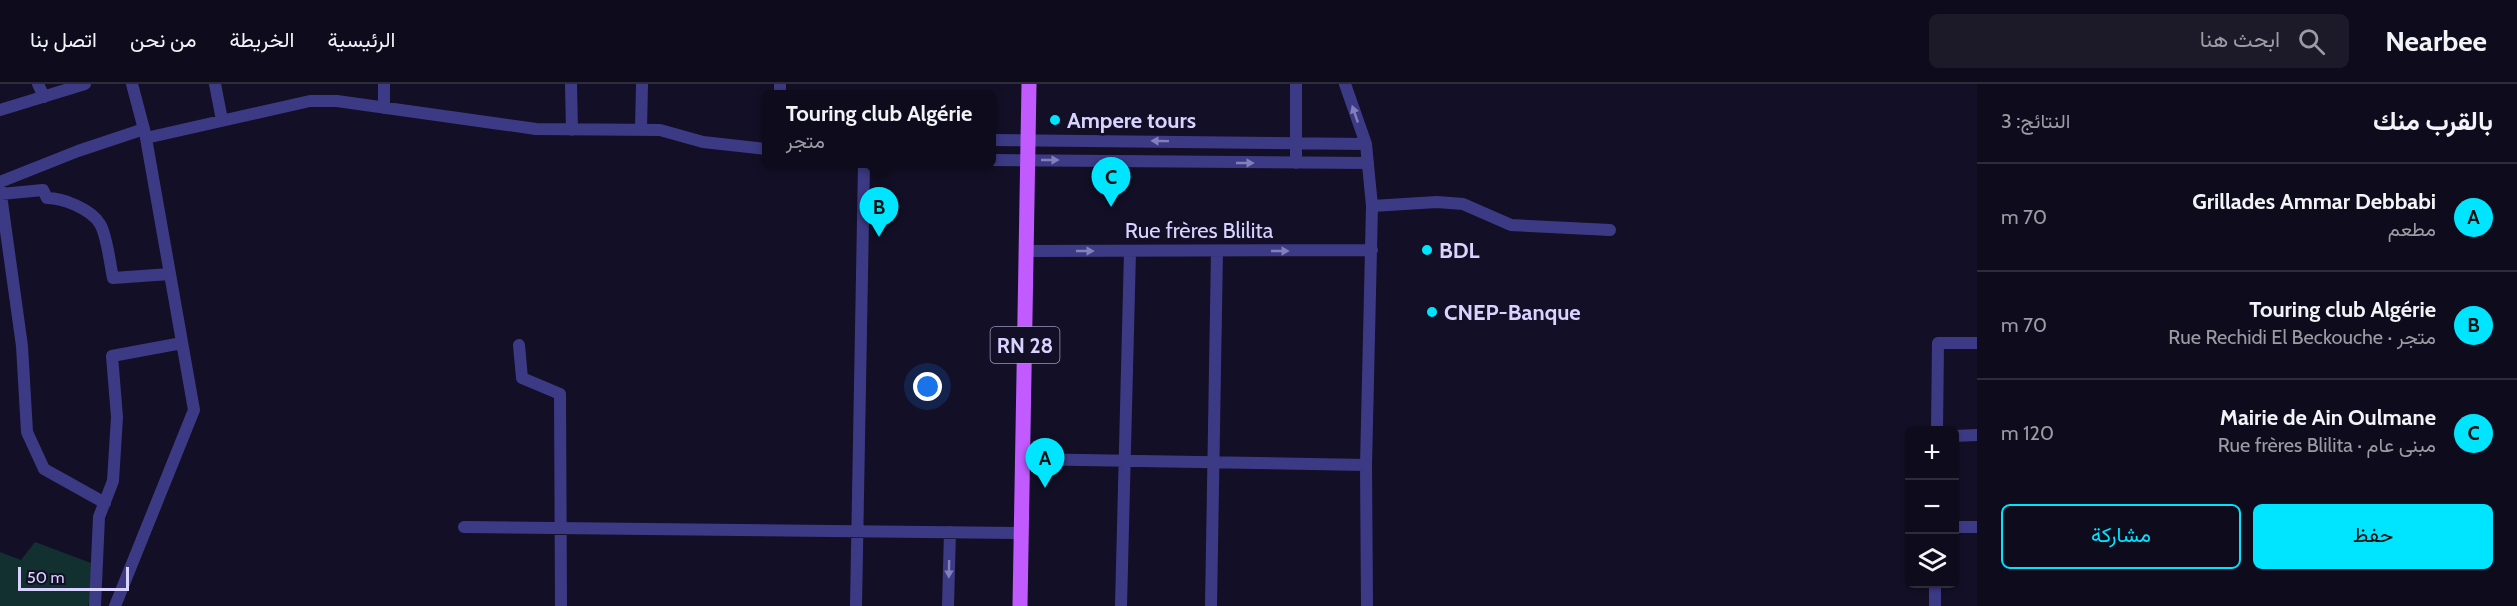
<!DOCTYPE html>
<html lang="ar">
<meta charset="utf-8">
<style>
:root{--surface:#0e0b1c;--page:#1c1929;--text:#f1f3f6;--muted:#9b9ba3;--line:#2e2b3b;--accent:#00e5ff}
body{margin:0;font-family:Cabin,Vazirmatn,sans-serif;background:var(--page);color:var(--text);direction:rtl}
.controls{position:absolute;right:18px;bottom:18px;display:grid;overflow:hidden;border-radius:9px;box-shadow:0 2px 4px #0004}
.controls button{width:54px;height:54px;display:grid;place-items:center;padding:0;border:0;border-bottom:2px solid var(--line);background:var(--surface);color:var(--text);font:30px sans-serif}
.scale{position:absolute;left:18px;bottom:15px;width:111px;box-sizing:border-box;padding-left:6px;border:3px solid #d9d4ff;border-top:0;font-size:16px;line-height:21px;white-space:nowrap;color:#d9d4ff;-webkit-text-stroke:4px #130f26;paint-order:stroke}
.you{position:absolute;left:928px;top:303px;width:21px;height:21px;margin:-15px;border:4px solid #fff;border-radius:50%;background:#1a73e8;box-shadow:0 0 0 9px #1a73e833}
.badge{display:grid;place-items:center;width:39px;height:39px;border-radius:50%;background:var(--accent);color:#111;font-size:20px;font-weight:700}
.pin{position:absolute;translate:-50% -50px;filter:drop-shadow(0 2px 3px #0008)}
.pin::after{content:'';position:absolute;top:32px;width:21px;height:18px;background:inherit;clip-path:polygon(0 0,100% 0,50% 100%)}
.popup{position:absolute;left:762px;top:6px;width:234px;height:78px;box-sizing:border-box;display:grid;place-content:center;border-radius:9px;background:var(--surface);filter:drop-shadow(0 2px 4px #0005);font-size:20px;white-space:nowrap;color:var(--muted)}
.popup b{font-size:22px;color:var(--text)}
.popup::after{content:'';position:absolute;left:50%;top:100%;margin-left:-12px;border:12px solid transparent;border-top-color:var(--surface)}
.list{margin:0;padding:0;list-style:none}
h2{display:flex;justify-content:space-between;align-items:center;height:78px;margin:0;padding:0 24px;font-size:26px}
h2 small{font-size:20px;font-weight:400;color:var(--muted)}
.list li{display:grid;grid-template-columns:39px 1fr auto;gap:18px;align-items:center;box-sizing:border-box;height:108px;padding:0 24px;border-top:2px solid var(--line)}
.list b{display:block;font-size:22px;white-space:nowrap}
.list p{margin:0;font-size:20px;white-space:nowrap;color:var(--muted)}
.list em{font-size:20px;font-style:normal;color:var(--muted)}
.actions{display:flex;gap:12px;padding:18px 24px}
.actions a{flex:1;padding:14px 0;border:2px solid var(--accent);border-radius:9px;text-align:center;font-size:21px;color:var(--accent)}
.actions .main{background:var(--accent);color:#111}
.icon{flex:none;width:33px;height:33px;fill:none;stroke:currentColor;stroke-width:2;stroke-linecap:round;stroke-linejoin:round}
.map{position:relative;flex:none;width:1977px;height:522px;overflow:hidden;direction:ltr}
header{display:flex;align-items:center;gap:36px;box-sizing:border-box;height:84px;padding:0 30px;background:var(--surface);border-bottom:2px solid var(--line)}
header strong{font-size:28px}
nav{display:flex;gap:33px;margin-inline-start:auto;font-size:21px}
.search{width:420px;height:54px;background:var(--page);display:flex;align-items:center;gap:15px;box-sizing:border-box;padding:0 21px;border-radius:9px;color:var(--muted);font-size:22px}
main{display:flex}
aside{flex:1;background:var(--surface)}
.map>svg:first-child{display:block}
</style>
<header>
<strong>Nearbee</strong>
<div class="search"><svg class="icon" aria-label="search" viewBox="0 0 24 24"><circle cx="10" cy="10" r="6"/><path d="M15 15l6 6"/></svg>ابحث هنا</div>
<nav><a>الرئيسية</a><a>الخريطة</a><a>من نحن</a><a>اتصل بنا</a></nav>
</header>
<main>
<aside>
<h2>بالقرب منك<small>النتائج: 3</small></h2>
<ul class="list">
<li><span class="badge">A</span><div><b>Grillades Ammar Debbabi</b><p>مطعم</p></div><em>70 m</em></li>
<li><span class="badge">B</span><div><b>Touring club Algérie</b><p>متجر · Rue Rechidi El Beckouche</p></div><em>70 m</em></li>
<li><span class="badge">C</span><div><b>Mairie de Ain Oulmane</b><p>مبنى عام · Rue frères Blilita</p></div><em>120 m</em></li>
</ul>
<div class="actions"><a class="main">حفظ</a><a>مشاركة</a></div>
</aside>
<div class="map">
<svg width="1977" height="522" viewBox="0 0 1977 522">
<rect width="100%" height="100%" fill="#130f26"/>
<path fill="#12302f" d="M35,458L99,482L88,522H0V468L21,476Z"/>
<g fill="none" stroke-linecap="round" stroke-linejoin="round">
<path stroke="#3d3a85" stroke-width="12" d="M38,0L44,13
M132,0L146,53
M215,0L222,36
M571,0L572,46
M780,0V10
M1296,0V79
M1345,0L1366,60L1372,122L1366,381L1367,522
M384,24V0
M0,26L85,0
M641,46L642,0
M992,56L1366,60
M992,76L1368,79
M0,98L78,67L144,45
M0,104L22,262L27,348L44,385L105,419
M1,110L43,106L47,114C63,114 91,125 100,140C107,151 110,181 113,194L170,190
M1372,122L1437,118L1463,120L1511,141L1610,146
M1026,167L1372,166
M519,261L522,294L560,310L561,522
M1937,346L1938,259H1977
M1954,352L1977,351
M1023,375L1366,381
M464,443L1021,449
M1954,443H1977
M95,522L99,433L113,397L117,333L112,272L182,259
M115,522L194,326L146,54L310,17H337L536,45L660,46L703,58L766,65
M856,522L864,80
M948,522L950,448
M1121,522L1130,167
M1211,522L1217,167
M1935,522V500"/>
<path stroke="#c25bff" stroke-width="15" d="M1020,522L1029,0"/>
</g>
<defs><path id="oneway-solid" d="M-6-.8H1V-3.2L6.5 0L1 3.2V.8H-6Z" transform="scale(1.5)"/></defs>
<g fill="#837fbc">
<use href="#oneway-solid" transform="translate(1355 30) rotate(-109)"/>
<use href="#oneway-solid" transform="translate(1160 57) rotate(-179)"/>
<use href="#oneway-solid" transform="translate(1050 76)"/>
<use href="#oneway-solid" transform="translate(1245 79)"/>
<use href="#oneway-solid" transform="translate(1085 167)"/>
<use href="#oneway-solid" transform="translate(1280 167)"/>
<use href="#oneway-solid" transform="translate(949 485) rotate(91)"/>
</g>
<g fill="#00e5ff" stroke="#130f26" stroke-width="2">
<circle cx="1055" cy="36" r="6"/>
<circle cx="1427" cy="166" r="6"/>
<circle cx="1432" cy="228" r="6"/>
</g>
<g text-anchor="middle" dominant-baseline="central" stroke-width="5" stroke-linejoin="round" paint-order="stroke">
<rect fill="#130f26" stroke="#9e99be" stroke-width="1.5" x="990.5" y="243" width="69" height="36" rx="4.5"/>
<g font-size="21" font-weight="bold" fill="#d9d4ff">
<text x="1025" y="261">RN 28</text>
</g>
<g font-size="22" font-weight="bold" fill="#d9d4ff" stroke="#130f26" text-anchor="start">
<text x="1067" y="36">Ampere tours</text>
<text x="1439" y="166">BDL</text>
<text x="1444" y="228">CNEP-Banque</text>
</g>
<g font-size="22" fill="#d9d4ff" stroke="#130f26">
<text x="1199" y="146">Rue frères Blilita</text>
</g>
</g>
</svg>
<div class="controls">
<button>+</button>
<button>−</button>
<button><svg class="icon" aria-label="layers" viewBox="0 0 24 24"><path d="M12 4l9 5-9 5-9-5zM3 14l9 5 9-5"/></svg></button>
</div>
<div class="scale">50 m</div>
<div class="you"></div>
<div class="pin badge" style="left:1045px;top:404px">A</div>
<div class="pin badge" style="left:879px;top:153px">B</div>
<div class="popup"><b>Touring club Algérie</b>متجر</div>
<div class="pin badge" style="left:1111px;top:123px">C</div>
</div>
</main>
